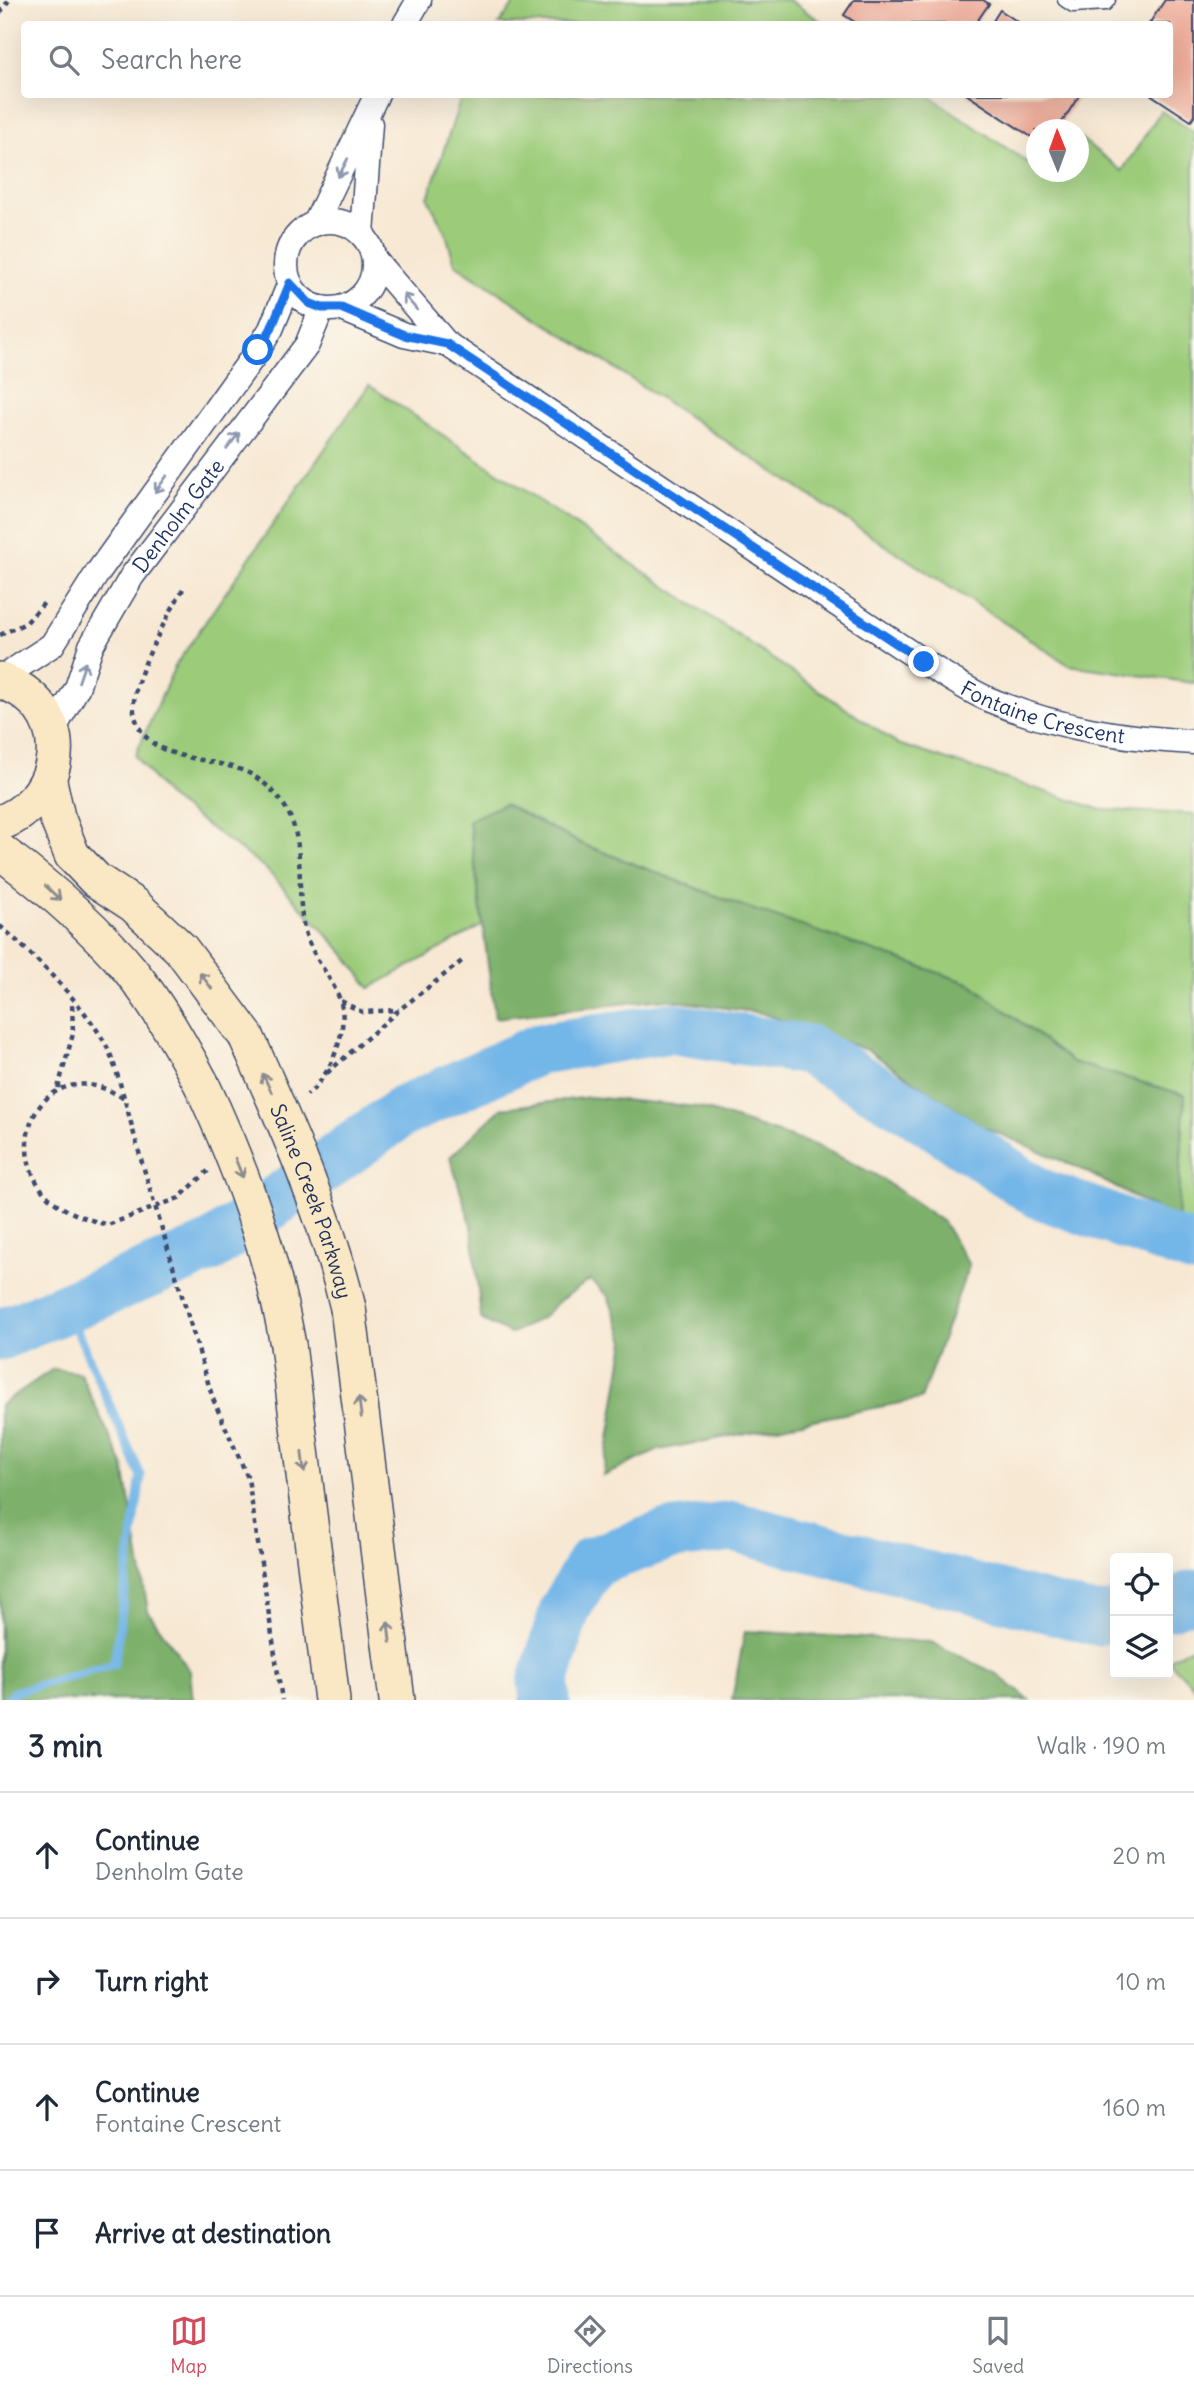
<!DOCTYPE html>
<meta charset="utf-8">
<style>
:root{--surface:#fff;--page:#f6f6f7;--text:#1f2937;--muted:#747a83;--line:#e0e1e3;--accent:#d1495b}
body{margin:0;font-family:Delius,sans-serif;background:var(--page);color:var(--text)}
.controls{position:absolute;right:21px;bottom:21px;display:grid;overflow:hidden;border-radius:7px;box-shadow:0 7px 28px #0002}
.controls button{width:63px;height:63px;display:grid;place-items:center;padding:0;border:0;border-bottom:2px solid var(--line);background:var(--surface);color:var(--text);font:35px sans-serif}
.compass{position:absolute;left:1026px;top:119px;width:63px;height:63px;border-radius:50%;background:var(--surface);box-shadow:0 7px 28px #0002;rotate:359deg}
.stop{position:absolute;width:21px;height:21px;margin:-16px;border:5px solid #1a73e8;border-radius:50%;background:#fff}
.stop.end{background:#1a73e8;border-color:#fff;box-shadow:0 2px 7px #0008}
.list{margin:0;padding:0;list-style:none}
h2{display:flex;justify-content:space-between;align-items:center;height:91px;margin:0;padding:0 28px;font-size:30px}
h2 small{font-size:23px;font-weight:400;color:var(--muted)}
.list li{display:grid;grid-template-columns:46px 1fr auto;gap:21px;align-items:center;box-sizing:border-box;height:126px;padding:0 28px;border-top:2px solid var(--line)}
.list b{display:block;font-size:26px;white-space:nowrap}
.list p{margin:0;font-size:23px;white-space:nowrap;color:var(--muted)}
.list em{font-size:23px;font-style:normal;color:var(--muted)}
.icon{flex:none;width:38px;height:38px;fill:none;stroke:currentColor;stroke-width:2;stroke-linecap:round;stroke-linejoin:round}
.map{position:relative;flex:none;width:1194px;height:1700px;overflow:hidden}
.search{position:absolute;background:var(--surface);box-shadow:0 7px 28px #0002;left:21px;right:21px;top:21px;height:77px;display:flex;align-items:center;gap:18px;box-sizing:border-box;padding:0 24px;border-radius:7px;color:var(--muted);font-size:26px}
.sheet{height:595px;background:var(--surface)}
nav{display:flex;justify-content:space-around;align-items:center;box-sizing:border-box;height:98px;border-top:2px solid var(--line);background:var(--surface);font-size:19px;color:var(--muted)}
nav a{display:grid;justify-items:center;gap:4px}
nav .on{color:var(--accent)}
.map>svg:first-child{display:block}
</style>
<div class="map">
<svg width="1194" height="1700" viewBox="0 0 1194 1700">
<rect width="100%" height="100%" fill="#fbf7ec"/>
<filter id="ink" filterUnits="userSpaceOnUse"><feTurbulence type="fractalNoise" baseFrequency=".0143" numOctaves="2"/><feDisplacementMap in="SourceGraphic" scale="14" xChannelSelector="R" yChannelSelector="G"/><feConvolveMatrix kernelMatrix="1 2 1 2 8 2 1 2 1" color-interpolation-filters="sRGB"/></filter>
<filter id="wash" filterUnits="userSpaceOnUse"><feTurbulence type="fractalNoise" baseFrequency=".00686" numOctaves="4" result="noise"/><feDisplacementMap in="SourceGraphic" scale="28" xChannelSelector="R" yChannelSelector="G"/><feGaussianBlur stdDeviation="1.57" result="paint"/><feColorMatrix in="noise" values="0 0 0 0 0 0 0 0 0 0 0 0 0 0 0 0 0 1.4 0 .05"/><feComposite in="paint" operator="in"/></filter>
<g filter="url(#wash)">
<rect width="100%" height="100%" fill="#f7e8d3"/>
<path fill="#9ccc7a" stroke="#5c7e6c" stroke-width="2" d="M517,0H789L825,24H499Z
M462,95H928L1036,168V172H1078L1079,137L1122,171L1161,111L1194,132V683L1069,665L455,264L446,234L428,198Z
M369,385L898,744L1102,810L1194,814V1224L1177,1220L1185,1095L1072,1062L971,984L740,905L582,844L504,804L469,821L483,925L370,988L344,953L265,868L168,797L135,756L175,666Z
M1194,1646V1687L1168,1660Z"/>
<path fill="#7db06a" stroke="#4c7064" stroke-width="2" d="M504,804L582,844L740,905L971,984L1072,1062L1185,1095L1177,1220L1083,1170L984,1127L867,1050L761,1013L664,999L495,1018L469,820Z
M590,1097L698,1107L818,1146L876,1175L943,1222L969,1265L921,1399L659,1450L603,1476L625,1341L608,1296L590,1280L559,1301L542,1318L510,1334L481,1319L472,1228L450,1157L502,1108Z
M53,1369L80,1373L124,1467L148,1611L190,1671L193,1700H0V1405Z
M745,1631L931,1642L995,1673L1029,1700H732Z"/>
<g fill="none" stroke-linecap="round" stroke-linejoin="round">
<path stroke="#73b6e8" stroke-width="9" d="M8,1700L14,1692L114,1664L141,1476L67,1308"/>
<path stroke="#73b6e8" stroke-width="51" d="M0,1335L211,1247L402,1112L539,1049L670,1028L808,1050L916,1112L1038,1193L1194,1249
M1168,1605L1194,1595
M545,1700L543,1683L565,1609L592,1562L667,1535L734,1527L1097,1620L1115,1616"/>
</g>
<g id="blocks">
<path fill="#eea794" d="M854,0H983L989,4L975,24H858L844,15Z
M1165,0H1194V117L1191,121L1150,94H1170V24H1149Z
M1000,10L1021,24H991Z
M966,94H1080L1057,130H1036V140Z"/>
</g>
</g>
<g filter="url(#ink)">
<use href="#blocks" fill-opacity="0" stroke="#3c4b70" stroke-width="2"/>
<g fill="none" stroke-linecap="round" stroke-linejoin="round">
<defs>
<path id="service" d="M1064,0L1073,6L1106,4L1109,0"/>
<g id="minor">
<path d="M405,24L419,0"/>
<circle cx="330" cy="265" r="44"/>
<path d="M315,224L377,94"/>
<path d="M362,234L370,124"/>
<path id="s1" d="M374,259L447,344L924,662C945,675 967,690 990,700C1056,728 1123,738 1194,742"/>
<path d="M340,308L404,335L447,344"/>
<path d="M0,679L52,645L98,572L258,350L271,329L290,283"/>
<path id="s2" d="M52,732L77,688L91,646L132,576L307,345L322,308"/>
</g>
<path id="secondary" d="M0,680C8,684 18,687 25,693C76,731 56,803 0,823
M49,781L57,817L72,855L96,880L134,905L181,949L246,1036
M0,851C46,886 93,925 130,970C158,1005 180,1044 201,1083
M348,1308L397,1700
M288,1345L332,1700"/>
</defs>
<use href="#service" stroke="#3c4b70" stroke-width="15"/>
<use href="#minor" stroke="#3c4b70" stroke-width="27"/>
<use href="#secondary" stroke="#3c4b70" stroke-width="38"/>
<path stroke="#3c4b70" stroke-width="4.5" stroke-dasharray="5 5" stroke-linecap="butt" d="M0,13L9,0
M183,589C168,616 130,681 134,711C143,769 220,752 257,778C313,817 294,868 303,923C308,953 330,973 340,1000C350,1029 330,1077 307,1095
M0,635L26,623L44,603
M0,926C33,954 96,1016 111,1056C123,1089 131,1125 141,1159
M341,1001L362,1012L399,1010
M327,1073L399,1010L462,961
M58,1088L73,1034L72,1001
M123,1098C52,1052 0,1134 42,1190C57,1210 86,1219 108,1225L179,1198L208,1171
M213,1399L248,1478L282,1700"/>
<use href="#service" stroke="#fff" stroke-width="12"/>
<use href="#minor" stroke="#fff" stroke-width="24"/>
<use href="#secondary" stroke="#fae7c3" stroke-width="35"/>
<defs>
<g id="secondary-bridge">
<path id="s3" d="M246,1036C286,1124 326,1214 348,1308"/>
<path d="M201,1083C242,1170 271,1251 288,1345"/>
</g>
</defs>
<use href="#secondary-bridge" stroke="#3c4b70" stroke-width="38" stroke-linecap="butt"/>
<path stroke="#3c4b70" stroke-width="4.5" stroke-dasharray="5 5" stroke-linecap="butt" d="M141,1159L213,1399"/>
<use href="#secondary-bridge" stroke="#fae7c3" stroke-width="35"/>
</g>
<defs><path id="oneway-shaft" d="M-6 0H5M1.5-3L5.5 0L1.5 3" fill="none" stroke-width="1.6" stroke-linecap="round" stroke-linejoin="round" transform="scale(1.75)"/></defs>
<g stroke="#8d97ae">
<use href="#oneway-shaft" transform="translate(343 168) rotate(117)"/>
<use href="#oneway-shaft" transform="translate(410 302) rotate(-131)"/>
<use href="#oneway-shaft" transform="translate(233 441) rotate(-53)"/>
<use href="#oneway-shaft" transform="translate(161 484) rotate(126)"/>
<use href="#oneway-shaft" transform="translate(82 672) rotate(-71)"/>
</g>
<g stroke="#8a8b90">
<use href="#oneway-shaft" transform="translate(53 893) rotate(43)"/>
<use href="#oneway-shaft" transform="translate(206 981) rotate(-127)"/>
<use href="#oneway-shaft" transform="translate(267 1083) rotate(-115)"/>
<use href="#oneway-shaft" transform="translate(239 1168) rotate(68)"/>
<use href="#oneway-shaft" transform="translate(360 1407) rotate(-97)"/>
<use href="#oneway-shaft" transform="translate(303 1462) rotate(83)"/>
<use href="#oneway-shaft" transform="translate(389 1632) rotate(-97)"/>
</g>
</g>
<g fill="none" stroke-linecap="round" stroke-linejoin="round" filter="url(#ink)">
<path stroke="#1a73e8" stroke-width="9" d="M258,350L271,329L290,283L309,303L322,308H341L404,335L447,344L924,662"/>
</g>
<g text-anchor="middle" dominant-baseline="central" stroke-width="5" stroke-linejoin="round" paint-order="stroke">
<g font-size="21" fill="#1b2f5e" stroke="#fbf7ec">
<text stroke="none"><textPath href="#s2" startOffset="252">Denholm Gate</textPath></text>
<text stroke="none"><textPath href="#s1" startOffset="816">Fontaine Crescent</textPath></text>
<text stroke="none"><textPath href="#s3" startOffset="178">Saline Creek Parkway</textPath></text>
</g>
</g>
</svg>
<div class="controls">
<button><svg class="icon" aria-label="locate" viewBox="0 0 24 24"><circle cx="12" cy="12" r="6"/><path d="M12 2v4M12 18v4M2 12h4M18 12h4"/></svg></button>
<button><svg class="icon" aria-label="layers" viewBox="0 0 24 24"><path d="M12 4l9 5-9 5-9-5zM3 14l9 5 9-5"/></svg></button>
</div>
<svg class="compass" viewBox="-18 -18 36 36"><path d="M0-13l5 13h-10z" fill="#e53935"/><path d="M0 13l5-13h-10z" fill="#747a83"/></svg>
<div class="stop" style="left:258px;top:350px"></div>
<div class="stop end" style="left:924px;top:662px"></div>
<div class="search"><svg class="icon" aria-label="search" viewBox="0 0 24 24"><circle cx="10" cy="10" r="6"/><path d="M15 15l6 6"/></svg>Search here</div>
</div>
<section class="sheet">
<h2>3 min<small>Walk · 190 m</small></h2>
<ul class="list">
<li><svg class="icon" aria-label="ahead" viewBox="0 0 24 24"><path d="M12 20V5M6 11l6-6 6 6"/></svg><div><b>Continue</b><p>Denholm Gate</p></div><em>20 m</em></li>
<li><svg class="icon" aria-label="right" viewBox="0 0 24 24"><path d="M7 20v-9h11M14 6l5 5-5 5"/></svg><div><b>Turn right</b></div><em>10 m</em></li>
<li><svg class="icon" aria-label="ahead" viewBox="0 0 24 24"><path d="M12 20V5M6 11l6-6 6 6"/></svg><div><b>Continue</b><p>Fontaine Crescent</p></div><em>160 m</em></li>
<li><svg class="icon" aria-label="arrive" viewBox="0 0 24 24"><path d="M6 21V4h12l-3 4 3 4H6"/></svg><div><b>Arrive at destination</b></div></li>
</ul>
</section>
<nav>
<a class="on"><svg class="icon" aria-label="map" viewBox="0 0 24 24"><path d="M3 6l6-2 6 2 6-2v14l-6 2-6-2-6 2zM9 4v14M15 6v14"/></svg>Map</a>
<a><svg class="icon" aria-label="directions" viewBox="0 0 24 24"><path d="M12 3l9 9-9 9-9-9zM9 14v-3h6M13 9l2 2-2 2"/></svg>Directions</a>
<a><svg class="icon" aria-label="saved" viewBox="0 0 24 24"><path d="M7 4h10v16l-5-4-5 4z"/></svg>Saved</a>
</nav>
